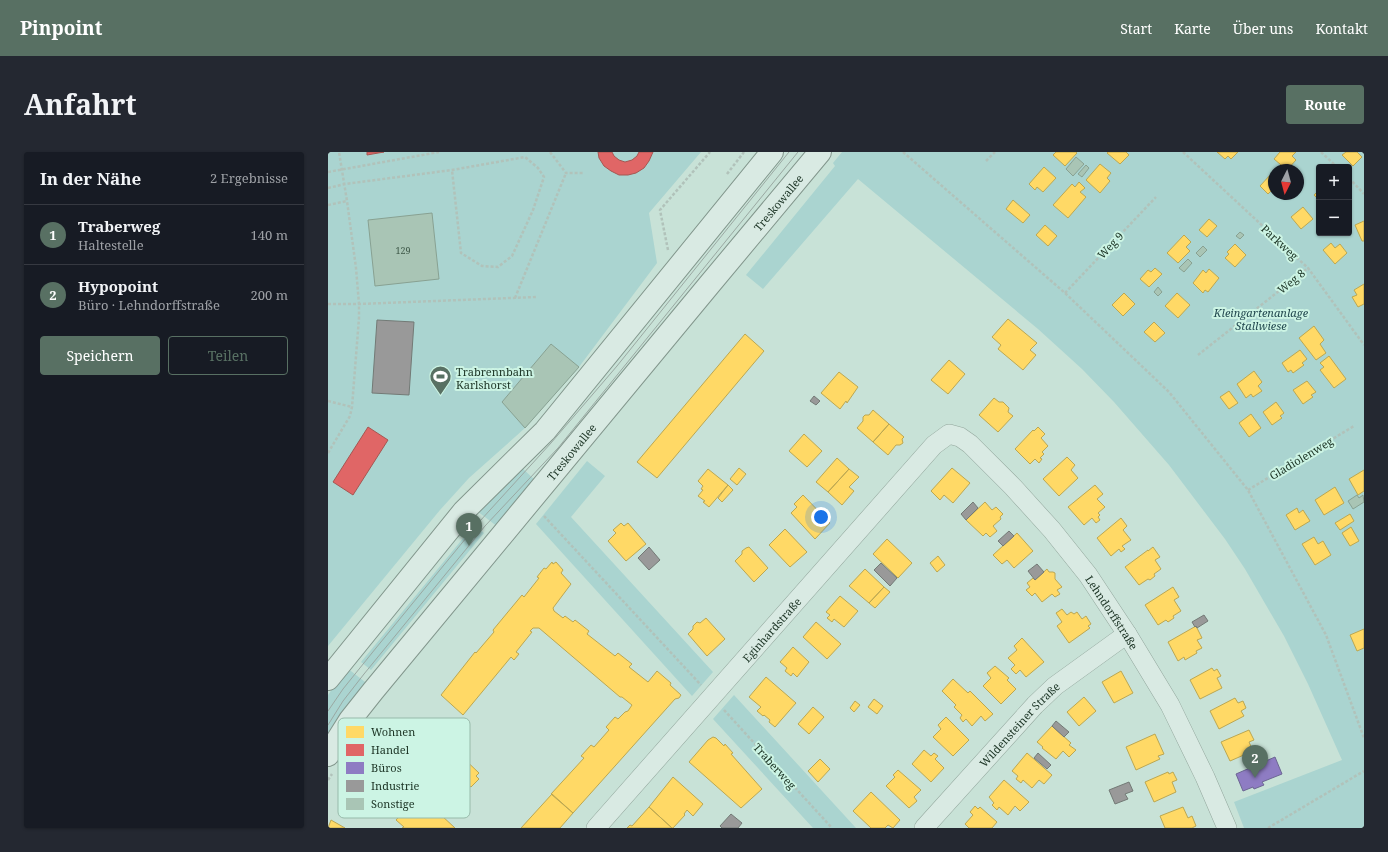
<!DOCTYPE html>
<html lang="de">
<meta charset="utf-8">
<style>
:root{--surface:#171b24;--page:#242831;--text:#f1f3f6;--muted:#9ea1a6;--line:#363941;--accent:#587063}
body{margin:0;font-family:"Noto Serif",serif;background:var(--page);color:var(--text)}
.controls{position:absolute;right:12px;top:12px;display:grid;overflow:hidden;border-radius:4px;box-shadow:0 1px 3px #0004}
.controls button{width:36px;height:36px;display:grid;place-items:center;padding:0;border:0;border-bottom:1px solid var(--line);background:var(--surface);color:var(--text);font:20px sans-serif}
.compass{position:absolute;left:940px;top:12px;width:36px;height:36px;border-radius:50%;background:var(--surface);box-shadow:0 1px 3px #0004;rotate:186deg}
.you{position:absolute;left:493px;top:365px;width:14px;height:14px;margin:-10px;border:3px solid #fff;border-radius:50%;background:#1a73e8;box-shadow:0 0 0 6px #1a73e833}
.badge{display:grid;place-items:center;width:26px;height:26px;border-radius:50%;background:var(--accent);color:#fff;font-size:13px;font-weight:700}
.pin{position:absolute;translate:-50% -33px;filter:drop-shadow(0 1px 2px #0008)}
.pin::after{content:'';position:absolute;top:21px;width:14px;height:12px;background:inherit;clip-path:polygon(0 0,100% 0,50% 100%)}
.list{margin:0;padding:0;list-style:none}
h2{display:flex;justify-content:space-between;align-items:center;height:52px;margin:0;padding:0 16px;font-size:17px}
h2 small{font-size:13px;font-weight:400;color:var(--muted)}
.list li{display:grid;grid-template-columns:26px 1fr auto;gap:12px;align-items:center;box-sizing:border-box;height:60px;padding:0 16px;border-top:1px solid var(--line)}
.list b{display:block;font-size:15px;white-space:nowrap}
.list p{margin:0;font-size:13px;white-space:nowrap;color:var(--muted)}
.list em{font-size:13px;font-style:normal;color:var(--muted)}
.actions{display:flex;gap:8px;padding:12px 16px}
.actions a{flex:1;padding:9px 0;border:1px solid var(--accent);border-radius:4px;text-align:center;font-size:14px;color:var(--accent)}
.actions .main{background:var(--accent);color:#fff}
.map{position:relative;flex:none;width:1036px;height:676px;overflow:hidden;border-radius:4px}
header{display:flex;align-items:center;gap:24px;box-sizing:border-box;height:56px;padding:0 20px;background:var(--accent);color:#fff}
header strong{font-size:19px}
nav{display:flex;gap:22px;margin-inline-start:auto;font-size:14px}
.intro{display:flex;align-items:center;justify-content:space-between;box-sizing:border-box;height:96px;padding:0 24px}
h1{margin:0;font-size:28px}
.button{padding:10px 18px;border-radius:4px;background:var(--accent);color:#fff;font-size:14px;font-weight:700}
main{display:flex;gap:24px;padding:0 24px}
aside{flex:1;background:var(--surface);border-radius:4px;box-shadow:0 1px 3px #0004}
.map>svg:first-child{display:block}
</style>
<header>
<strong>Pinpoint</strong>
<nav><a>Start</a><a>Karte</a><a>Über uns</a><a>Kontakt</a></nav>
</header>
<div class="intro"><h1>Anfahrt</h1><a class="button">Route</a></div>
<main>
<aside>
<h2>In der Nähe<small>2 Ergebnisse</small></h2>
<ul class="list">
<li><span class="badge">1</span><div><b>Traberweg</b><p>Haltestelle</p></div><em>140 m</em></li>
<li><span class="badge">2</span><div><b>Hypopoint</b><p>Büro · Lehndorffstraße</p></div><em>200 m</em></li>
</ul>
<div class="actions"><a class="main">Speichern</a><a>Teilen</a></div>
</aside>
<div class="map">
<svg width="1036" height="676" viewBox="0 0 1036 676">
<rect width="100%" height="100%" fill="#c8e2d7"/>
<path fill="#aad4d0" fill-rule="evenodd" d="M0,0H373L321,61L329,111L251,215L197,276L141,326L112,358L0,494Z
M514,0H1036V676H916L906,650L1014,608L980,532L956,484L917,417L897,387L841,313L786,250L754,217L710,177L530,27L435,137L418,123L507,14L505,11ZM991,15H1021V81H991ZM946,18H970V42H946Z
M259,309L277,324L243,365L385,520L364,544L208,372Z
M193,315L208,329L170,375L149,359Z
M146,373L156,381L43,518L33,510Z
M19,516L41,533L0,585V543Z
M406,543L528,676H485L385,567Z"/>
<path fill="#ffd966" stroke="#bba752" d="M728,0H748L749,1L737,14L725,3Z
M780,0H798L801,3L792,12L779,1Z
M889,0H910L903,7L900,4L897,7Z
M952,0H968L964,4L968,8L959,18L946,7Z
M1018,0H1029L1034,5L1025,14L1014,3Z
M772,12L783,21L779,26L782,29L772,41L758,28Z
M716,15L728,26L715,40L709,35L707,38L701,32Z
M943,22L946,24V36L940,42L932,34Z
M751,30L757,36L752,40L758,45L740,66L725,53L744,32L747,35Z
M991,38V53L988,50L991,48L986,43Z
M685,48L702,63L695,71L678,57Z
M975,55L985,67L973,77L963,65Z
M881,67L889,74L879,85L871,78Z
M1036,69V89H1034L1027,73Z
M717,73L729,84L720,94L708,83Z
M856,83L863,90L858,95L862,99L850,111L839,101Z
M1003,91L1007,96L1012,92L1019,101L1007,112L995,98Z
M907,92L918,103L907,115L897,106L901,102L899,100Z
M827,116L834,122L821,135L812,127L820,118L823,120Z
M881,117L891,126L880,140L877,138L875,141L865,131L875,118L878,121Z
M1036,132V152L1030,155L1024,145L1029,143L1026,138Z
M796,141L807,152L795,164L784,153Z
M849,141L862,153L850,166L837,154Z
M680,167L709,191L702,198L708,203L695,218L670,197L673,193L664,185Z
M826,170L837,181L827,190L816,180Z
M986,174L996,188L992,192L998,201L988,208L971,186Z
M417,182L436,199L329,326L309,310Z
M972,198L979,207L974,211L976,213L965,221L963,218L960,220L954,211Z
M1001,204L1018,227L1006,236L992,218L996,215L992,211Z
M621,208L637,222L620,242L603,228Z
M926,219L934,230L930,234L934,239L925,245L923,242L918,246L909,232Z
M511,220L530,235L519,251L518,249L512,257L493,241Z
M979,229L988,240L983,243L985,245L975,252L965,238Z
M901,239L910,251L901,257L892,245Z
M666,246L671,250H675L681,256L680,260L685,264L670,280L651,263Z
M948,250L956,261L952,264L954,266L944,273L935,260Z
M545,258L561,272L545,290L529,276L535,269V265L537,263H541Z
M923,262L933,276L921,285L911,271Z
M561,272L576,285L574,287L575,291L572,293H568L560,303L545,290Z
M710,275L717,282L713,286L720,294L714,300L716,302L712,306L714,307L711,311L707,307L702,312L687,297L705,278L706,279Z
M476,282L494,299L479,315L461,299Z
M739,305L747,313L743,318L750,326L731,344L715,327Z
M509,306L521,317L500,340L488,330Z
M411,316L418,322L409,333L402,327Z
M624,316L642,331L625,351L616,343L612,348L603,339Z
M380,317L400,333L381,355L375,350L377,349L370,344L375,338L373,337L375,334L370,329Z
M521,317L531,325L521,335L526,339L514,353L500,340Z
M1036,318V339L1030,343L1021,327Z
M400,333L405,338L394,350L390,346Z
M767,333L775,342L769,347L777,355L770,361L772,363L770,365L772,368L768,371L764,366L756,373L740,355Z
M1007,335L1016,351L996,363L987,348Z
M475,343L502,371L487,387L463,361L469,355L466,352Z
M657,350L664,358L668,355L675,362L672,365L673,367L665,374L669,379L662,385L658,381L655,384L638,368Z
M969,356L971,361L975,358L982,369L967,378L958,363Z
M1022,362L1026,369L1012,378L1007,371Z
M793,366L799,374L795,378L803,388L794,394L797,397L793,400L791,397L783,404L769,386Z
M293,371L296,374L300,371L318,392L298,409L280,389L288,381L285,378Z
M1023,375L1031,389L1022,394L1014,381Z
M457,377L479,400L462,415L441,393Z
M689,381L705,399L686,416L679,408L674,412L665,403Z
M986,385L990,392L995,389L1003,403L987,413L974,392Z
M559,387L584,411L570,426L545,402Z
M421,395L440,416L426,430L407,409L414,402V399L418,396Z
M825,395L832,405L827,408L833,417L826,422L827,424L822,428L820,427L811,433L797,415L820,398V399Z
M610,404L617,413L609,420L602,411Z
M224,410L225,412L228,410L235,418L233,421L243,432L225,456L226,459L235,466L237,464L245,470L247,468L261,479L259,482L287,504L290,501L304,512L301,515L320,530L329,519L343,531L342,533L353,543L351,546L347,547L245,661L223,642L256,606L253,604L263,593L266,595L281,578L278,575L287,565L290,567L297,560L300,559L304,553L294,545H292L211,476H205L202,479L204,480L188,500L191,502L186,508L183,505L135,563L113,543L147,500L148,501L166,480L165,478L194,443L196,445L211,426L209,425L216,416L218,417Z
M537,417L556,435L541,451L521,434Z
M719,417L721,420H725L727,421V427L734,435L729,438L732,442L727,445L724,442L714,450L707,441L704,444L698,438L702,435L699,431L705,426L707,428Z
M556,435L562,440L547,456L541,451Z
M845,435L851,445L846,448L853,459L845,464L846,466L840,470L838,468L830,473L817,453Z
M512,444L530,459L516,475L506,467L504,470L499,466L502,463L498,460Z
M734,457L739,463L743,460L746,462L749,460L754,467L758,464L763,472L760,474L762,476L741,491L729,474L734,470L728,461Z
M378,466L397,487L379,504L360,482L365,477V474L369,470L372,471Z
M488,470L513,492L499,507L475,485Z
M868,474L874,486L869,488L874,496L868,499L869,501L857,508L856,505L850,509L840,490Z
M1036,477V496L1029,499L1022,483Z
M694,486L716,510L698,525L692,518L688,522L683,517L687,513L680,506L689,498L686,494Z
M465,495L481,510L469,525L465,521L463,524L457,519L459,516L452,510Z
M667,514L681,526L679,528L688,537L673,552L655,534L663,526L659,521Z
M884,516L886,519L889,517L893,524L889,526L894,536L872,547L862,528Z
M793,519L805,541L786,551L774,530Z
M438,525L468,551L447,575L441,570L442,568L436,563L435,564L429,559L433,555L421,545Z
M625,527L640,541L642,539L665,562L657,569L653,564L644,574L638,567L635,570L632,566L634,563L626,555L628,553L614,539Z
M756,545L768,559L751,574L739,560Z
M907,546L910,551L915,549L918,556L913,559L916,564L891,577L882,559Z
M546,547L555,554L549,562L540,555Z
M527,549L532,553L526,560L522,556Z
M485,555L496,565L481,582L470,572Z
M618,565L641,588L625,604L605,585L613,577L610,573Z
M724,574L743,591L741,593L748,598L741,605L735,599L728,607L714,596L715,595L709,590Z
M921,578L926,588L921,590L925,599L902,609L893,590Z
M827,582L836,602L830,604L832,607L808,618L798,595Z
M385,585L388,586L396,594L397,592L405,601L403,602L434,637L413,656L361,610L380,588Z
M596,598L603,604L606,601L610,604L607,607L616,616L603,630L584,612Z
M129,600L151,621L148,624L151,627L143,635L140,633L131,643L134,646L126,654L123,651L113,663L127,676H74L76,675L68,668L80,655L77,652L85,644L87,646L101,631L98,629L106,620L108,623L117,613L115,610L122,602L125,604Z
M699,601L724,623L716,632L711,628L704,636L695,628L693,631L688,627L690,624L684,619Z
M492,607L502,617L490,630L480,619Z
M570,618L593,638L586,645L589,649L581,656L558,634L567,625L565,623Z
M840,620L841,622L845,620L849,628L844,630L848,640L826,650L817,630Z
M345,625L375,652L365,664L359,658L356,662L357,663L345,676H344L321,655Z
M676,628L701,650L692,659L687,654L680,663L671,655L669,658L664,653L666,651L661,645Z
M543,640L572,668L565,676L560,673L557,676H543L525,659Z
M224,642L245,661L232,676H193Z
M647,654L650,657L652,655L669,670L664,676H641L637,672L645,663L642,660Z
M321,655L344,676H299L302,673L304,674Z
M855,655L860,666L864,664L868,674L864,676H837L832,664Z
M3,668L17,676H0Z"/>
<path fill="#e06666" stroke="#a55752" d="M39,0H56L39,3Z
M270,0H284L286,4L291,8L297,10L304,8L309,4L311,0H325L321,9L316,16L308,21L300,23H291L283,19L276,14L271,6Z
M40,275L60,288L25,343L5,330Z"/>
<path fill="#8e7cc3" stroke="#6c6693" d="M947,605L954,622L934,630L936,633L926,637L925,635L915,639L908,622Z"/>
<path fill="#999" stroke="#737a76" d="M49,168L86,170L81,243L44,241Z
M486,244L492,249L488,253L482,249Z
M645,350L650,356L638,368L633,362Z
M681,379L686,384L675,394L670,389Z
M321,395L332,408L321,418L310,406Z
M553,411L569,426L562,434L546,418Z
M709,412L716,420L707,428L700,419Z
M876,463L880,469L869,476L868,474L867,475L864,470Z
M728,569L741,580L736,585L724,574Z
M710,601L723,613L719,617L706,606Z
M801,630L805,639L797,642L800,647L787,652L781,638Z
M403,662L414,671L410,676H394L392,674Z"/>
<path fill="#a9c5b5" stroke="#88a192" d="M748,5L756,12L745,24L738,17Z
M758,13L761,16L754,25L750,22Z
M104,61L111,127L47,134L40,68Z
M912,80L916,83L912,87L908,84Z
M875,94L879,98L872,105L868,101Z
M860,107L864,111L856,120L851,116Z
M830,135L834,140L830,144L826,140Z
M223,192L251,215L197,276L174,250Z
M1029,343L1031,346L1035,343L1036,350L1025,357L1020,349Z"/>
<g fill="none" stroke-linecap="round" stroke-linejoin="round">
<defs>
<g id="minor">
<path id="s1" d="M268,676L606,293L621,282L632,285L642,292L685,335L724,378L760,423L799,482L842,553L877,625L899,676"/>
<path id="s2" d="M596,676L707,553L727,534L799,482"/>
</g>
<g id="secondary">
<path d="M0,527L136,359L217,279L444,0"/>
<path id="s3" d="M0,603L22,568L45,539L381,133L492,0"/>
</g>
</defs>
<use href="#minor" stroke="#92a69c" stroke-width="20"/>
<use href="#secondary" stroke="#82968c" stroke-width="24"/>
<path stroke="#b1c2ba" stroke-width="2.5" stroke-dasharray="3 2" stroke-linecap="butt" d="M222,0L238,21H255
M575,0L737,141L841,240L920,338L998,483L1036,586
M855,0L980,116L1036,193
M993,0L1009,15
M658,9L667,0
M0,20L111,0
M399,22L416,0
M1021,26L1036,42
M0,36L17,32L124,18L197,5L210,16L216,25L205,58L184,104L170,115L154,114L133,101L124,18
M0,53L19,49
M340,98L332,58L382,0
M737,141L828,45
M187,146L238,21
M0,152H31L208,145
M870,203L980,116
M0,249L24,255
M0,301L22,264L24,255L31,166V152L28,116L19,49L11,0
M920,338L1026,274
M216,364L373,533
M396,558L504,676
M0,628L4,622
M940,676L1036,619"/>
<use href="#minor" stroke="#d9eae3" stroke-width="19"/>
<use href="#secondary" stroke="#d9eae3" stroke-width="22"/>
<path stroke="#9aa8a2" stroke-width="1" d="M0,559L15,537L48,496L152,369L223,291L289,214L461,0
M0,573L15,549L36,522L157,374L230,296L470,0"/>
</g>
<defs>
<symbol id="stadium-pin" viewBox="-11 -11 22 30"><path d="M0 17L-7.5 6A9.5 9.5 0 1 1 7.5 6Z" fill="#587063" stroke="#ccf4e4"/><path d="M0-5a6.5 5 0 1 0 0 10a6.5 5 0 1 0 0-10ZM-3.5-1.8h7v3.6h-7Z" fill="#fff"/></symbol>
</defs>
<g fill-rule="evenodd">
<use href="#stadium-pin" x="100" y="212" width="25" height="34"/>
</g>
<g text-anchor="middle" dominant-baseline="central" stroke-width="4" stroke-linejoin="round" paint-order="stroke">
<g font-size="9" fill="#3e5848">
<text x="75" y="98">129</text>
</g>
<g font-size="11" fill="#1b3324" stroke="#ccf4e4">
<text stroke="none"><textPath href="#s3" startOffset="713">Treskowallee</textPath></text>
<text transform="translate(952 90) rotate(43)">Parkweg</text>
<text transform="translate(782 93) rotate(-47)">Weg 9</text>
<text transform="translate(963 129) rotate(-39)">Weg 8</text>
<text stroke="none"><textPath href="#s3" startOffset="389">Treskowallee</textPath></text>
<text transform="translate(973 306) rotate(-31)">Gladiolenweg</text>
<text stroke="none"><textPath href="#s1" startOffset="774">Lehndorffstraße</textPath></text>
<text stroke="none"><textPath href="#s1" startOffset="265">Eginhardstraße</textPath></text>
<text stroke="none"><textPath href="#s2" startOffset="141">Wildensteiner Straße</textPath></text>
<text transform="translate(447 614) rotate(48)">Traberweg</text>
</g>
<g font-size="11" font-style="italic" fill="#22484f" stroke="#ccf4e4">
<text x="933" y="160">Kleingartenanlage<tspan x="933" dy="13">Stallwiese</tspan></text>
</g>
<g font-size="11" fill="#1b3324" stroke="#ccf4e4" text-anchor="start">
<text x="128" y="219">Trabrennbahn<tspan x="128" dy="13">Karlshorst</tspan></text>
</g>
</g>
<rect x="10" y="566" width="132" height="100" rx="6" fill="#ccf4e4" stroke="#97baaa" stroke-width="1"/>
<rect x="18" y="574" width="18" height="12" fill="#ffd966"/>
<rect x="18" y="592" width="18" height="12" fill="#e06666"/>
<rect x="18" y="610" width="18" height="12" fill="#8e7cc3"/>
<rect x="18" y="628" width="18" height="12" fill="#999"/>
<rect x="18" y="646" width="18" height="12" fill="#a9c5b5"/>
<g font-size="11" fill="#1b3324">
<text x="43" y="584">Wohnen</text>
<text x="43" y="602">Handel</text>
<text x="43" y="620">Büros</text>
<text x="43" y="638">Industrie</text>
<text x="43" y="656">Sonstige</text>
</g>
</svg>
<div class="controls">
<button>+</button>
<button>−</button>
</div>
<svg class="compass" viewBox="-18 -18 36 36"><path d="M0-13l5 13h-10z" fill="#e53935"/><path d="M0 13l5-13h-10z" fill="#9ea1a6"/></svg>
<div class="you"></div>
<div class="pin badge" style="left:141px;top:394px">1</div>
<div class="pin badge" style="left:927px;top:626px">2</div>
</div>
</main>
